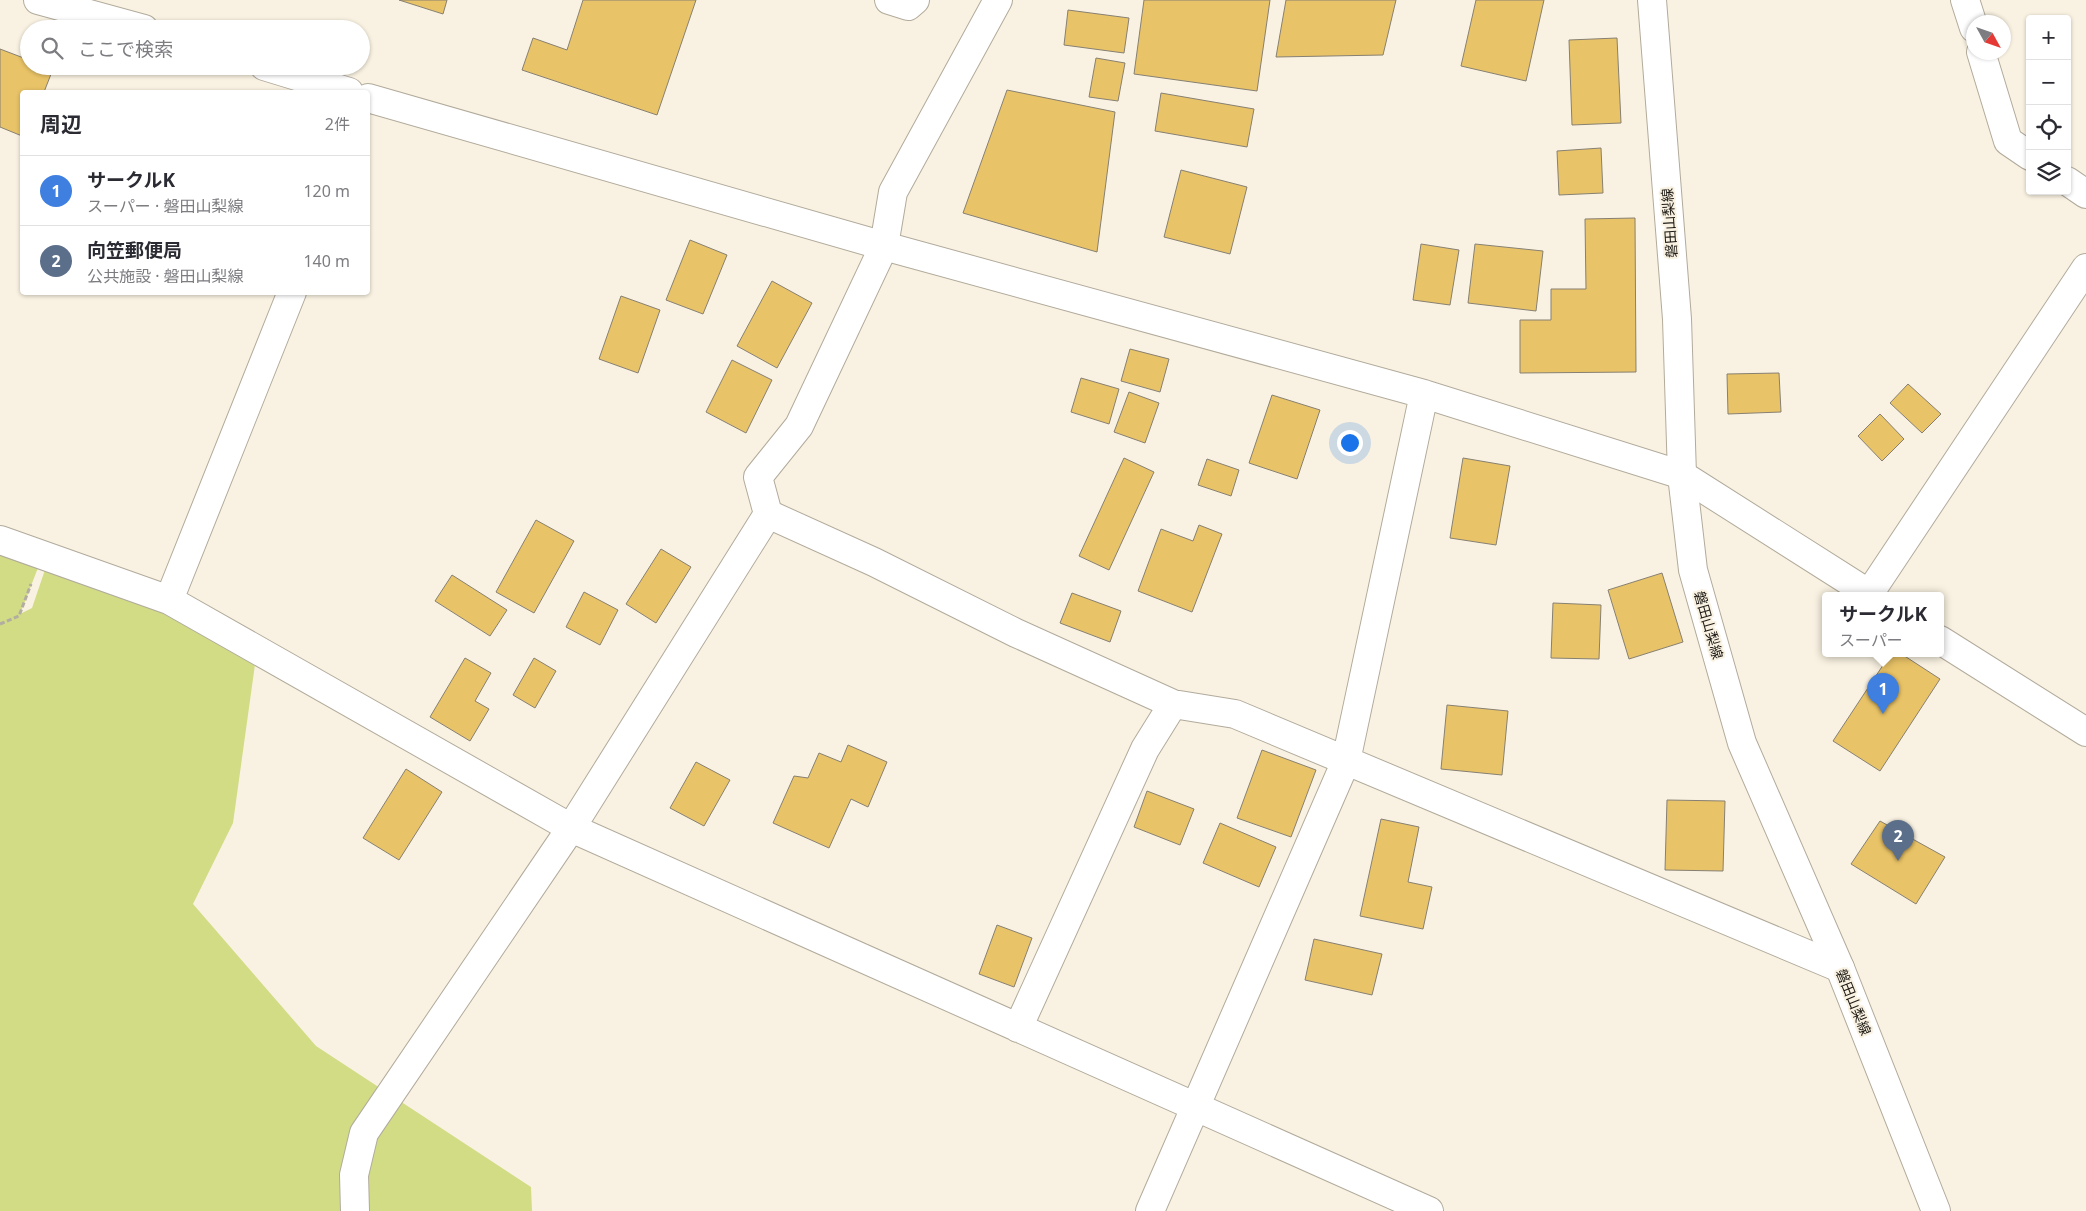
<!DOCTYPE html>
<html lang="ja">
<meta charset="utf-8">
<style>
:root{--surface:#fff;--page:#f7f7f7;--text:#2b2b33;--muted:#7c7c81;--line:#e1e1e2;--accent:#ea580c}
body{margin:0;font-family:"Noto Sans","Noto Sans JP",sans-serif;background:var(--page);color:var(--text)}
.controls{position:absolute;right:15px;top:15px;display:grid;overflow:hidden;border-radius:5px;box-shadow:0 1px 4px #0004}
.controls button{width:45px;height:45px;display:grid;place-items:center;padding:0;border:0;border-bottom:1px solid var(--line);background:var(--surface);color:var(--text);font:25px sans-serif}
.compass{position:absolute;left:1966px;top:15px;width:45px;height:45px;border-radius:50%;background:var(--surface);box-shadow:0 1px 4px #0004;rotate:130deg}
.you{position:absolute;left:1349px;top:442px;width:18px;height:18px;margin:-12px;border:4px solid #fff;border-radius:50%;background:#1a73e8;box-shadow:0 0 0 8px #1a73e833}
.badge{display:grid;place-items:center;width:32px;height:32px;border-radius:50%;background:var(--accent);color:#fff;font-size:16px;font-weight:700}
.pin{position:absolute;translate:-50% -41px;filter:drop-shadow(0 1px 2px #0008)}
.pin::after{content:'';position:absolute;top:26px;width:18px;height:15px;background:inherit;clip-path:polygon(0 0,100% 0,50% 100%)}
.popup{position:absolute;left:1822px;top:592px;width:122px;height:65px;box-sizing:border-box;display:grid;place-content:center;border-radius:5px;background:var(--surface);filter:drop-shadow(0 1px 4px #0005);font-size:16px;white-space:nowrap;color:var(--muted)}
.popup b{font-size:19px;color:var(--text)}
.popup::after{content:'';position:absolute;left:50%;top:100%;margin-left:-10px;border:10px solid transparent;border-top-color:var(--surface)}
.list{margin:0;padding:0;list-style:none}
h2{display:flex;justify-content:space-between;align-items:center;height:65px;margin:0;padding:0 20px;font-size:21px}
h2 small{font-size:16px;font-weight:400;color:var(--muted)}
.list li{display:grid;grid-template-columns:32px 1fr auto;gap:15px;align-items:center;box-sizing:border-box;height:70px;padding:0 20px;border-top:1px solid var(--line)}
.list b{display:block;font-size:19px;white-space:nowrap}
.list p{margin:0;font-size:16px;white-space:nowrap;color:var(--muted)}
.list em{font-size:16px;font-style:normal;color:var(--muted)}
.icon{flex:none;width:28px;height:28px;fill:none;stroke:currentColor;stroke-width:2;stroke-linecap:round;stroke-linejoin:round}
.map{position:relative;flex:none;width:2086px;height:1211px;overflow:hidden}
.search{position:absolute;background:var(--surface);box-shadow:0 1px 4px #0004;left:20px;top:20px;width:350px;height:55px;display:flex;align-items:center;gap:12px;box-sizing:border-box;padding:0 18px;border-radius:28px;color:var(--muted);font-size:19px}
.panel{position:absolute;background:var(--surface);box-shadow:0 1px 4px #0004;left:20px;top:90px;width:350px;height:205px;border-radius:5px}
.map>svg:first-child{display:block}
</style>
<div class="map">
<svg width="2086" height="1211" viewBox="0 0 2086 1211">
<rect width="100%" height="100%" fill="#f9f2e2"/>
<path fill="#d1dc85" d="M0,540L43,555L20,614L32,608L49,558L257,650L233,823L193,904L316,1046L531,1187L532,1211H0Z"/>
<path fill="#e9c367" stroke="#878072" d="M399,0H447L443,14Z
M583,0H696L657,115L522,70L533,38L567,50Z
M1144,0H1270L1257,91L1134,74Z
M1286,0H1396L1383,55L1276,57Z
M1476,0H1544L1526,81L1461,66Z
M1068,10L1129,18L1124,53L1064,45Z
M1617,38L1621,123L1572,125L1569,40Z
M0,49L29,60V66H45L53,69L44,92H22V136L0,127Z
M1096,58L1125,63L1118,101L1089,97Z
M1007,90L1115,112L1097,252L963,213Z
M1161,93L1254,109L1247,147L1155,131Z
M1601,148L1603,193L1559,195L1557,151Z
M1181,170L1247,187L1230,254L1164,237Z
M1635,218L1636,372L1520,373V320H1551V289H1586L1585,219Z
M690,240L727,255L703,314L666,300Z
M1421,244L1459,250L1450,305L1413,300Z
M1475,244L1543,251L1536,311L1468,303Z
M772,281L812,303L777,368L737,346Z
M621,296L660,310L638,373L599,359Z
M1130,349L1169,359L1160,392L1121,381Z
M732,360L772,380L746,433L706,412Z
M1779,373L1781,412L1728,414L1727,374Z
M1081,378L1119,389L1109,424L1071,412Z
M1908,384L1941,414L1922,433L1890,403Z
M1129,392L1159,403L1145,443L1114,432Z
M1272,395L1320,410L1297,479L1249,463Z
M1880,414L1904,439L1882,461L1858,436Z
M1124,458L1154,472L1109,570L1079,556Z
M1463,458L1510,466L1496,545L1450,538Z
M1207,459L1239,470L1231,496L1198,485Z
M536,520L574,541L534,613L496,592Z
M1199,525L1222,534L1192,612L1138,591L1161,529L1193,541Z
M661,549L691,567L656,623L626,604Z
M1662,573L1683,642L1629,659L1608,590Z
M452,575L507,610L490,636L435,601Z
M584,592L618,610L600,645L566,627Z
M1072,593L1121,611L1110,642L1060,623Z
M1553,603L1601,605L1599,659L1551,658Z
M1891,653H1900L1940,679L1880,771L1833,741Z
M465,658L491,673L475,701L489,709L470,741L430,717Z
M534,658L556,671L535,708L513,695Z
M1447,705L1508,711L1502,775L1441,769Z
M848,745L887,762L868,807L851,799L829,848L773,823L794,776L808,778L819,753L841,762Z
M1262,750L1316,770L1291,837L1237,818Z
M696,762L730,780L704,826L670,808Z
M406,769L442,792L399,860L363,838Z
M1147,791L1194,809L1180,845L1134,827Z
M1667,800L1725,801L1723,871L1665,870Z
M1381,819L1419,827L1408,882L1432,887L1423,929L1360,916Z
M1880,821L1945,857L1916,904L1851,864Z
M1220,823L1276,847L1259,887L1203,863Z
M997,925L1032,938L1014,987L979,974Z
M1314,939L1382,954L1372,995L1305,980Z"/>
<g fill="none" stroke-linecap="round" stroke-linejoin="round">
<defs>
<path id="minor" d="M38,0L144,29
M889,0L908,6L915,0
M1965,0L1974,28
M1981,52L2008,141L2030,156
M264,66L349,92
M368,98L884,246L1424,394L1682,475L1871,595
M2067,181L2086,194
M768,514L874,562L1016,633L1173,704L1235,714L1840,968
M0,540L169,600L571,828L1429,1211
M1869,594L2086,268
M169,600L292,292
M1940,640L2086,732
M1018,1028L1145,749L1173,704
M355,1211L354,1175L364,1133L571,828L768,514L758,477L799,426L884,246L893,192L998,0
M1150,1211L1346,761L1424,394"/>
<path id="major" d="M1652,0L1677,319L1682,475L1693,570L1742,743L1840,968L1936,1211"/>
</defs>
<use href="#minor" stroke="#b2ab9c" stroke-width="30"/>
<use href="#major" stroke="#b2ab9c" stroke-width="30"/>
<path stroke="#b2ada0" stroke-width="3" stroke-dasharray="5 2.5" stroke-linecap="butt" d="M0,624L19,616L31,584"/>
<use href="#minor" stroke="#fff" stroke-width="28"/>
<use href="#major" stroke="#fff" stroke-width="28"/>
</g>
<g text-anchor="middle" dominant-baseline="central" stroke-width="4" stroke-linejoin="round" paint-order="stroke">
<g font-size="14" fill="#1c1914" stroke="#f9f2e2">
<text transform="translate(1669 223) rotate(-94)">磐田山梨線</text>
<text transform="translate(1709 625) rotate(74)">磐田山梨線</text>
<text transform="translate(1854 1002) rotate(68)">磐田山梨線</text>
</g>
</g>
</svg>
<div class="controls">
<button>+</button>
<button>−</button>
<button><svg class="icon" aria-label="locate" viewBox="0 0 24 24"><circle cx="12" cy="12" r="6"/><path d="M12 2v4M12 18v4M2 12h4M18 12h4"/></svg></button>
<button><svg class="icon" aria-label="layers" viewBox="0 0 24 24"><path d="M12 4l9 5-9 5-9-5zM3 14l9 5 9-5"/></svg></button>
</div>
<svg class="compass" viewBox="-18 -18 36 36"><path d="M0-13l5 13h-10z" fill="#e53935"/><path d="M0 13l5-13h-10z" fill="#7c7c81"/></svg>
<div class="you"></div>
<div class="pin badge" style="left:1883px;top:714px;background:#3f7fe0">1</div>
<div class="popup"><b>サークルK</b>スーパー</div>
<div class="pin badge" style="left:1898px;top:861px;background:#5c6f8a">2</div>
<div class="search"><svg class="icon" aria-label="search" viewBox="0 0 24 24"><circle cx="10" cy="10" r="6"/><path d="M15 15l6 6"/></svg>ここで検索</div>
<section class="panel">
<h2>周辺<small>2件</small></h2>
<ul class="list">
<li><span class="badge" style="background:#3f7fe0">1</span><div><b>サークルK</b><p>スーパー · 磐田山梨線</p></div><em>120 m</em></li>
<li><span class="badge" style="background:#5c6f8a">2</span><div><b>向笠郵便局</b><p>公共施設 · 磐田山梨線</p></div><em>140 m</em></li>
</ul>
</section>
</div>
